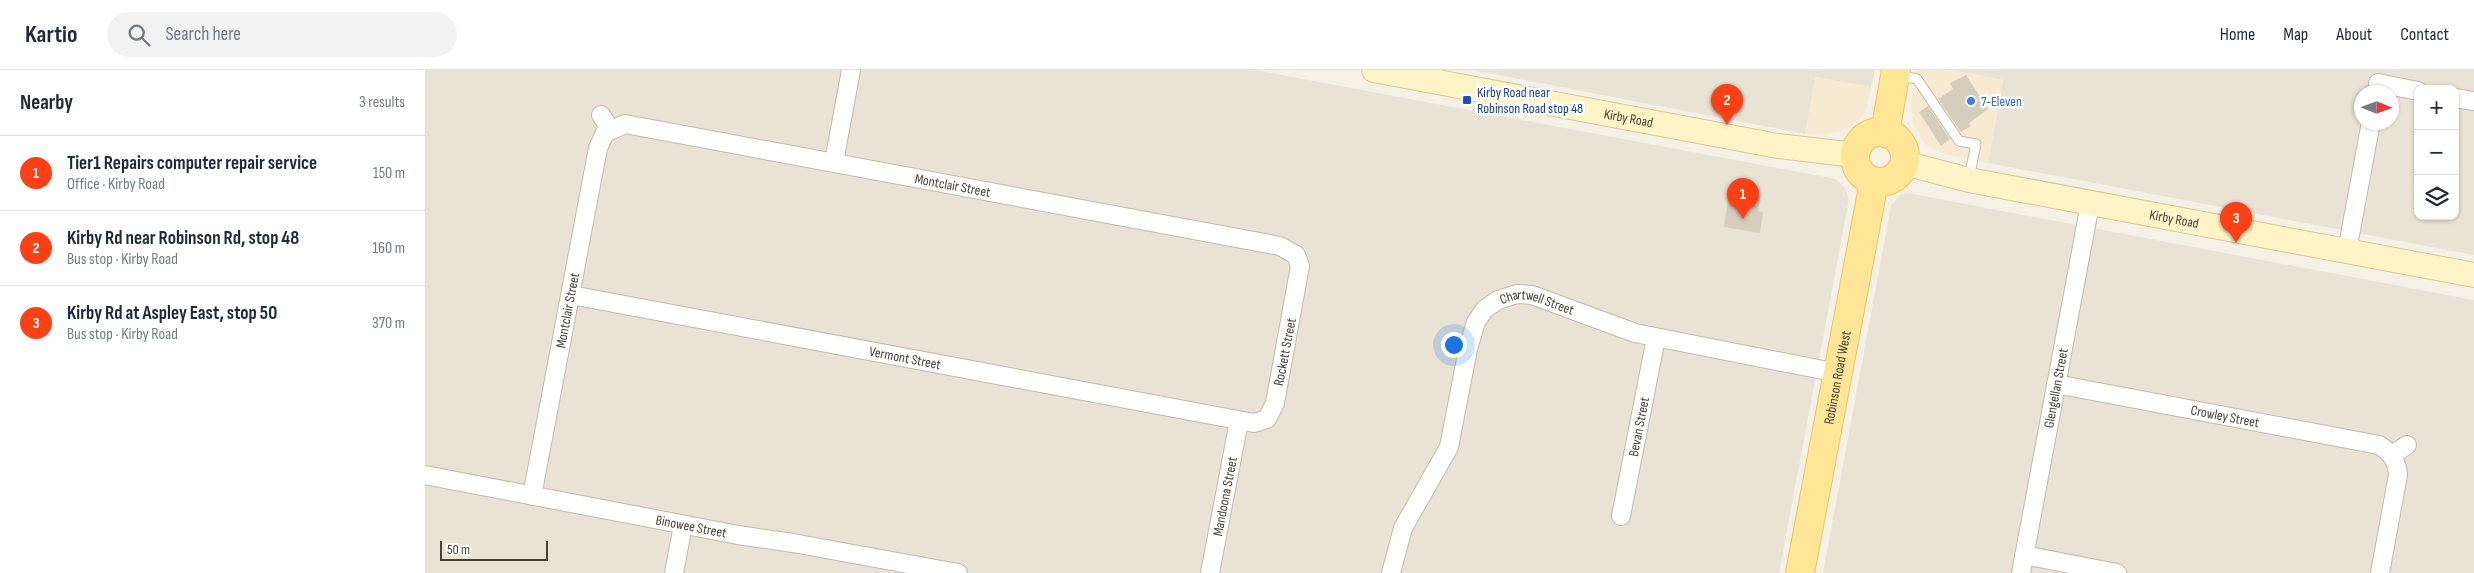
<!DOCTYPE html>
<meta charset="utf-8">
<style>
:root{--surface:#fff;--page:#f2f2f3;--text:#1f2937;--muted:#747a83;--line:#e0e1e3;--accent:#ff4014}
body{margin:0;font-family:"Sofia Sans Condensed",sans-serif;background:var(--page);color:var(--text)}
.controls{position:absolute;right:15px;top:15px;display:grid;overflow:hidden;border-radius:10px;box-shadow:0 1px 4px #0004}
.controls button{width:45px;height:45px;display:grid;place-items:center;padding:0;border:0;border-bottom:1px solid var(--line);background:var(--surface);color:var(--text);font:25px sans-serif}
.compass{position:absolute;left:1929px;top:15px;width:45px;height:45px;border-radius:50%;background:var(--surface);box-shadow:0 1px 4px #0004;rotate:91deg}
.scale{position:absolute;left:15px;bottom:12px;width:108px;box-sizing:border-box;padding-left:5px;border:2px solid #484236;border-top:0;font-size:14px;line-height:18px;white-space:nowrap;color:#484236;-webkit-text-stroke:4px #fff;paint-order:stroke}
.you{position:absolute;left:1028px;top:274px;width:18px;height:18px;margin:-12px;border:4px solid #fff;border-radius:50%;background:#1a73e8;box-shadow:0 0 0 8px #1a73e833}
.badge{display:grid;place-items:center;width:32px;height:32px;border-radius:50%;background:var(--accent);color:#fff;font-size:16px;font-weight:700}
.pin{position:absolute;translate:-50% -41px;filter:drop-shadow(0 1px 2px #0008)}
.pin::after{content:'';position:absolute;top:26px;width:18px;height:15px;background:inherit;clip-path:polygon(0 0,100% 0,50% 100%)}
.list{margin:0;padding:0;list-style:none}
h2{display:flex;justify-content:space-between;align-items:center;height:65px;margin:0;padding:0 20px;font-size:21px}
h2 small{font-size:16px;font-weight:400;color:var(--muted)}
.list li{display:grid;grid-template-columns:32px 1fr auto;gap:15px;align-items:center;box-sizing:border-box;height:75px;padding:0 20px;border-top:1px solid var(--line)}
.list b{display:block;font-size:19px;white-space:nowrap}
.list p{margin:0;font-size:16px;white-space:nowrap;color:var(--muted)}
.list em{font-size:16px;font-style:normal;color:var(--muted)}
.icon{flex:none;width:28px;height:28px;fill:none;stroke:currentColor;stroke-width:2;stroke-linecap:round;stroke-linejoin:round}
.map{position:relative;flex:none;width:2049px;height:503px;overflow:hidden}
header{display:flex;align-items:center;gap:30px;box-sizing:border-box;height:70px;padding:0 25px;background:var(--surface);border-bottom:1px solid var(--line)}
header strong{font-size:24px}
nav{display:flex;gap:28px;margin-inline-start:auto;font-size:18px}
.search{width:350px;height:45px;background:var(--page);display:flex;align-items:center;gap:12px;box-sizing:border-box;padding:0 18px;border-radius:28px;color:var(--muted);font-size:19px}
main{display:flex}
aside{flex:1;background:var(--surface)}
.map>svg:first-child{display:block}
</style>
<header>
<strong>Kartio</strong>
<div class="search"><svg class="icon" aria-label="search" viewBox="0 0 24 24"><circle cx="10" cy="10" r="6"/><path d="M15 15l6 6"/></svg>Search here</div>
<nav><a>Home</a><a>Map</a><a>About</a><a>Contact</a></nav>
</header>
<main>
<aside>
<h2>Nearby<small>3 results</small></h2>
<ul class="list">
<li><span class="badge">1</span><div><b>Tier1 Repairs computer repair service</b><p>Office · Kirby Road</p></div><em>150 m</em></li>
<li><span class="badge">2</span><div><b>Kirby Rd near Robinson Rd, stop 48</b><p>Bus stop · Kirby Road</p></div><em>160 m</em></li>
<li><span class="badge">3</span><div><b>Kirby Rd at Aspley East, stop 50</b><p>Bus stop · Kirby Road</p></div><em>370 m</em></li>
</ul>
</aside>
<div class="map">
<svg width="2049" height="503" viewBox="0 0 2049 503">
<rect width="100%" height="100%" fill="#f5f1e7"/>
<path fill="#e9e3d5" fill-rule="evenodd" d="M0,0H831L1411,109L1420,118L1424,129L1354,503H0Z
M1047,0H1450L1446,17L1391,7L1380,64Z
M1527,0H2049V185L1563,93L1578,10ZM1993,19H2030V146H1993ZM1936,22H1966V52H1936Z
M1482,123L2049,230V503H1398L1466,136L1475,125Z"/>
<path fill="#f8e9d1" d="M1493,0H1527L1578,10L1563,93L1520,84L1500,74L1489,56L1486,34Z
M1390,7L1446,17L1441,39L1433,52L1420,60L1399,65L1380,64Z"/>
<path fill="#d7cdbc" d="M1541,5L1563,39L1544,53L1546,56L1536,62L1513,29L1528,19L1525,13Z
M1503,36L1525,69L1516,76L1494,42Z
M1315,124L1335,127L1333,141L1338,142L1335,163L1299,157L1304,125L1315,127Z"/>
<g fill="none" stroke-linecap="round" stroke-linejoin="round">
<defs>
<path id="lane" d="M1472,5L1492,9L1534,71L1551,74L1544,108"/>
<g id="street">
<path d="M1953,13L1993,21"/>
<path d="M2030,28L2049,31"/>
<path d="M176,45L185,59"/>
<path d="M409,92L426,0"/>
<path d="M1922,181L1946,52"/>
<path id="s1" d="M1631,314L1954,375C1966,382 1972,391 1973,405L1955,503"/>
<path d="M1967,385L1982,375"/>
<path id="s2" d="M0,405L313,465L368,473L533,503"/>
<path id="s3" d="M107,426L173,78L180,63L200,54L855,176L871,185L875,196L850,333L842,349L829,353L146,225"/>
<path id="s4" d="M1196,446L1231,268"/>
<path d="M1599,485L1692,503"/>
<path d="M249,503L258,455"/>
<path id="s5" d="M785,503L814,351"/>
<path id="s6" d="M966,503L978,458L1024,377L1043,279L1051,252L1060,239L1073,230L1092,224L1107,225L1210,263L1413,303"/>
<path id="s7" d="M1596,503L1665,134"/>
</g>
<g id="secondary">
<path id="s8" d="M949,0L1353,76L1430,85"/>
<path id="s9" d="M1479,93L1544,110L2049,205"/>
</g>
<g id="primary">
<circle cx="1455" cy="87" r="25"/>
<path d="M1460,63L1471,0"/>
<path id="s10" d="M1375,503L1449,112"/>
</g>
</defs>
<use href="#lane" stroke="#c1baa9" stroke-width="11"/>
<use href="#street" stroke="#c1baa9" stroke-width="20"/>
<use href="#secondary" stroke="#d8c894" stroke-width="26"/>
<use href="#primary" stroke="#ebc65f" stroke-width="30"/>
<use href="#lane" stroke="#fff" stroke-width="9"/>
<use href="#street" stroke="#fff" stroke-width="18"/>
<use href="#secondary" stroke="#fff4c7" stroke-width="24"/>
<use href="#primary" stroke="#ffe596" stroke-width="28"/>
</g>
<rect fill="#1a4fb4" stroke="#fff" stroke-width="2" x="1037" y="25" width="10" height="10" rx="2.5"/>
<circle fill="#3f7fe0" stroke="#fff" stroke-width="2" cx="1546" cy="31" r="5"/>
<g text-anchor="middle" dominant-baseline="central" stroke-width="5" stroke-linejoin="round" paint-order="stroke">
<g font-size="14" fill="#164399" stroke="#fff" text-anchor="start">
<text x="1052" y="22">Kirby Road near<tspan x="1052" dy="16">Robinson Road stop 48</tspan></text>
</g>
<g font-size="14" fill="#366cbe" stroke="#fff" text-anchor="start">
<text x="1556" y="31">7-Eleven</text>
</g>
<g font-size="14" fill="#484236" stroke="#fff">
<text stroke="none"><textPath href="#s8" startOffset="259">Kirby Road</textPath></text>
<text stroke="none"><textPath href="#s3" startOffset="726">Montclair Street</textPath></text>
<text stroke="none"><textPath href="#s9" startOffset="276">Kirby Road</textPath></text>
<text stroke="none"><textPath href="#s6" startOffset="340">Chartwell Street</textPath></text>
<text stroke="none"><textPath href="#s3" startOffset="189">Montclair Street</textPath></text>
<text transform="translate(860 282) rotate(-79)">Rockett Street</text>
<text transform="translate(480 288) rotate(11)">Vermont Street</text>
<text stroke="none"><textPath href="#s10" startOffset="199">Robinson Road West</textPath></text>
<text stroke="none"><textPath href="#s7" startOffset="188">Glengellan Street</textPath></text>
<text stroke="none"><textPath href="#s1" startOffset="172">Crowley Street</textPath></text>
<text stroke="none"><textPath href="#s4" startOffset="91">Bevan Street</textPath></text>
<text stroke="none"><textPath href="#s5" startOffset="78">Mandoona Street</textPath></text>
<text stroke="none"><textPath href="#s2" startOffset="271">Binowee Street</textPath></text>
</g>
</g>
</svg>
<div class="controls">
<button>+</button>
<button>−</button>
<button><svg class="icon" aria-label="layers" viewBox="0 0 24 24"><path d="M12 4l9 5-9 5-9-5zM3 14l9 5 9-5"/></svg></button>
</div>
<svg class="compass" viewBox="-18 -18 36 36"><path d="M0-13l5 13h-10z" fill="#e53935"/><path d="M0 13l5-13h-10z" fill="#747a83"/></svg>
<div class="scale">50 m</div>
<div class="you"></div>
<div class="pin badge" style="left:1318px;top:149px">1</div>
<div class="pin badge" style="left:1302px;top:55px">2</div>
<div class="pin badge" style="left:1811px;top:173px">3</div>
</div>
</main>
